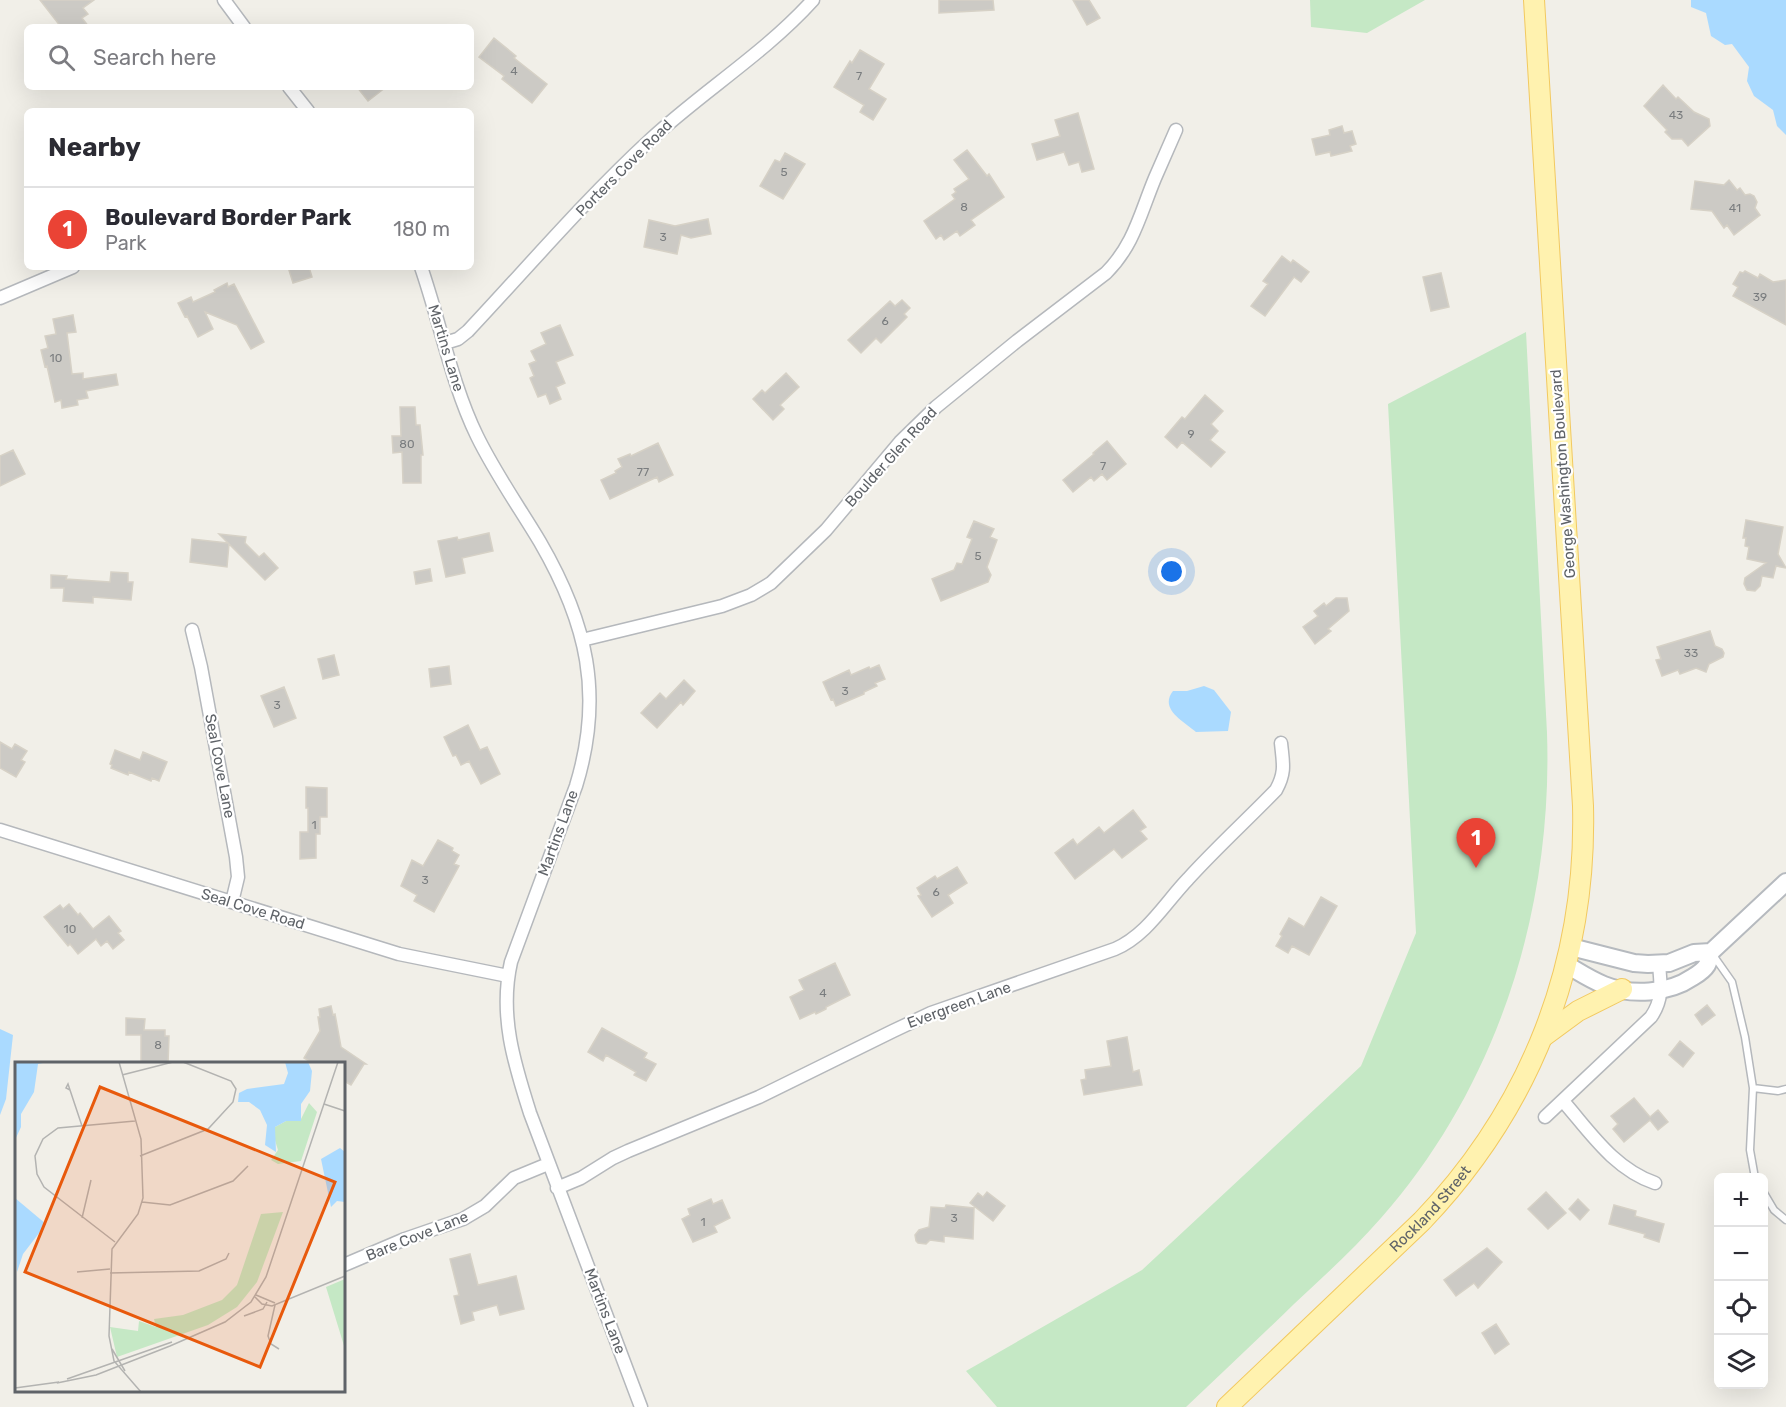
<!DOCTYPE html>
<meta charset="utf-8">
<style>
:root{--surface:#fff;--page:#f7f7f7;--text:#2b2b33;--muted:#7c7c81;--line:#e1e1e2;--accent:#ea4335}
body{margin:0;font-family:Rubik,sans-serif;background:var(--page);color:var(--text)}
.controls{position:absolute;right:18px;bottom:18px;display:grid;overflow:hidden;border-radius:9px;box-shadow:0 6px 24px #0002}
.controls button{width:54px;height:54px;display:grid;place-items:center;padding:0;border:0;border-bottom:2px solid var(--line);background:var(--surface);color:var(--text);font:30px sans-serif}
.you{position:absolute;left:1172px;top:572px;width:21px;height:21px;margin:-15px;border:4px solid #fff;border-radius:50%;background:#1a73e8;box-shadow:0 0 0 9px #1a73e833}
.badge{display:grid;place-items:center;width:39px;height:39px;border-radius:50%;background:var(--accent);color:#fff;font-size:20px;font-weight:700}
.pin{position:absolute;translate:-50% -50px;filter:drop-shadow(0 2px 3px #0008)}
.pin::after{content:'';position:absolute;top:32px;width:21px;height:18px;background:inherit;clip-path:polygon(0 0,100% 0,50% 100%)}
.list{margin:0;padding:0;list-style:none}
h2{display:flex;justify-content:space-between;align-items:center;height:78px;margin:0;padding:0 24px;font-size:26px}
h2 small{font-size:20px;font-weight:400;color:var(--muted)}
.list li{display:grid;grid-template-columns:39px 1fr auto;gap:18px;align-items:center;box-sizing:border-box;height:84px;padding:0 24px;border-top:2px solid var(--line)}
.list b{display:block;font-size:22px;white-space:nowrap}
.list p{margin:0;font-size:20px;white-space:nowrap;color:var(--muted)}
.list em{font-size:20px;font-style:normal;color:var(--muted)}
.icon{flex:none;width:33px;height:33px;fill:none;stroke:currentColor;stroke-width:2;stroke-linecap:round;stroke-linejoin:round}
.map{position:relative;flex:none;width:1786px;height:1407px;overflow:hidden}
.search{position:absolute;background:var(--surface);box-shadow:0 6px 24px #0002;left:24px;top:24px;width:450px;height:66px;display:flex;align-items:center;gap:15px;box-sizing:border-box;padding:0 21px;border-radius:9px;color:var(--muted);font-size:22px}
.panel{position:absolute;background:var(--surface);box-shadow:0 6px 24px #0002;left:24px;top:108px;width:450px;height:162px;border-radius:9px}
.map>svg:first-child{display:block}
</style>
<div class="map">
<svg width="1786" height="1407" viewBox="0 0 1786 1407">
<rect width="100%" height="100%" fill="#f1efe8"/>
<path fill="#c5e8c5" d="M1310,0H1425L1367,33L1311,27Z
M1526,332L1547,733C1553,909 1498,1085 1381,1218C1354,1249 1324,1276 1294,1304C1258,1339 1222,1373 1186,1407H997L966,1371L1142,1270L1361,1066L1416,933L1388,404Z"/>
<path fill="#aadaff" d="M1691,0H1786V135L1777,126L1773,110L1754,96L1747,81L1749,67L1732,44L1725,45L1711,36L1706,13L1691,7Z
M1204,686L1214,690L1231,712L1228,731L1196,732C1183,721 1159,709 1173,691H1187Z
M0,1029L13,1035L6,1099L0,1115Z"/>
<path fill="#cccac5" stroke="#d6d1c6" stroke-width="1.5" d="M40,0H94L83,8L88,14L82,18L89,27H61Z
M939,0H993L994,10L939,13Z
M1073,0H1089L1100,18L1087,25Z
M494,38L516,56L514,58L547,84L532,103L502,79L504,76L479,57Z
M860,50L884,64L869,89L886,99L873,120L860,112L864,105L834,87L850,61L852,63Z
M1663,85L1676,99L1678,97L1694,112L1709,119L1710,126L1688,146L1682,139H1672L1665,132L1667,130L1644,106Z
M357,87H386L368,101Z
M1078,113L1094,169L1082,172L1079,162L1069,165L1064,152L1037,160L1032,144L1060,136L1055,120Z
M1342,126L1344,133L1352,131L1356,144L1350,146L1352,151L1331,156L1330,152L1316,155L1312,139L1330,135L1329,130Z
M967,150L987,176L989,174L1004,197L971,220L975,225L960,236L957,231L944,240L941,235L936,239L924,221L955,199L952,195L956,192L954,189L969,179L954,160Z
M785,153L805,164L783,199L760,186L775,160L780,162Z
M1729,180L1737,190L1740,188L1745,195L1750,194L1754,196L1757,202L1755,208L1760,215L1734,235L1727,225L1724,228L1712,211L1691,209L1695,181L1724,185Z
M708,219L711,234L691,238L681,235L677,254L644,247L649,220L675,226Z
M1282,256L1291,263L1293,260L1309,272L1301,282L1294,277L1265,316L1251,306L1268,284L1263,281Z
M288,267H309L312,277L293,283Z
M1745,271L1758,278L1760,274L1773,282L1786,280V325L1733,296L1738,287L1733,284L1740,272L1743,273Z
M1441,273L1449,307L1431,311L1423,277Z
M227,283L228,287L234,284L264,342L251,349L237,325L205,312L213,329L198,337L187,316L185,317L178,303L191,297L193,302L215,292L214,290Z
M902,300L910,308L904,314L907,317L881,343L876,338L861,353L848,340L890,301L895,306Z
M73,315L76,332L67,333L72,374L83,373V379L116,374L118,385L86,391L88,398L77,400L78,405L62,408L61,400L55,402L47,366L45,367L41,350L48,348L45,336L56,334L53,319Z
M560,325L573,355L556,362L565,383L556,387L561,399L550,404L546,394L538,397L530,378L534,376L529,364L536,361L531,351L546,344L541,333Z
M786,373L799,387L780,405L784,409L773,420L753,399L762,390L765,393Z
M1205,395L1223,411L1211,424L1218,431L1210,440L1225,452L1211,467L1182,442L1177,448L1165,437L1182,417L1185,419Z
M400,407H415L416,425H420L423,455H421V483H403L402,452L393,453L392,436H401Z
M1107,441L1126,464L1107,480L1102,474L1094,481L1091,477L1073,492L1063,480L1094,454L1093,453Z
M658,443L673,475L659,482L657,477L610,499L601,480L616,473L615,471L622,467L618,459L630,454L631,456Z
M13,450L25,474L0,486V456Z
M1746,520L1783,527L1778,554L1786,568L1776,566L1773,578L1762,576L1760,586L1755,591L1747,590L1744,584L1745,578L1766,563L1747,559L1749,547L1745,546L1746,538H1743Z
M974,521L994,529L990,537L997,540L987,567L991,575L988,582L941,601L932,579L954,570L957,563L962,564L972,539L967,537Z
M489,533L493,551L462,558L465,573L446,577L438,541L457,537L458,540Z
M219,534L246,537L245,543L259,557L264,553L278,568L265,580L229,544L227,567L190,562L192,539L228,543Z
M430,569L432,581L416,584L414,572Z
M111,572L128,573V582H133L131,600L93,597V603L63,601L64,588H51V575L67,576L66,579L110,582Z
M1336,598H1347L1349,611L1328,629L1331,631L1315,644L1303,627L1318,616L1314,611L1324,603L1326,606Z
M1710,631L1715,646L1722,649L1724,653L1723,657L1709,664L1706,672L1696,668L1680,674L1678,670L1662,676L1656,660L1661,659L1657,647Z
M334,655L339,675L323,679L318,659Z
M879,665L885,679L875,683L877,686L864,692V694L836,706L833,699L831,700L823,682L849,670L851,675L869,667L870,669Z
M449,666L451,684L431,687L429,669Z
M684,680L695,691L683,705L681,702L657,728L641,713L660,693L666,699Z
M284,687L296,718L274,727L261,696Z
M468,725L480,750L487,747L500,774L481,784L469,761L461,765L456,755L453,756L444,737Z
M0,742L12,749L15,744L27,751L21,760L25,762L16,777L0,768Z
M115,750L140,760L143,752L167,762L159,781L152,778L151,781L129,772L128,775L111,768L112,765L110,764Z
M306,787L327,788V817H320V834H316V858L300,859V832H308V808H306Z
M1133,810L1146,827L1140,831L1147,839L1122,858L1114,849L1075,879L1055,853L1073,839L1077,845L1099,827L1104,833Z
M438,840L453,848L452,851L459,855L454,864L459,866L434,912L414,901L417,895L401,886L412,860L423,866Z
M957,867L967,883L948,895L953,903L932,917L918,896L921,895L917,888L935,876L937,879Z
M1321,897L1337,906L1309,955L1292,946L1288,953L1276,946L1282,936L1280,934L1289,918L1304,927Z
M69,904L78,915L80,913L93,929L109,916L121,931L118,933L124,940L113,949L107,941L101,946L96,939L78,954L70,944L68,946L44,917L60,905L63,909Z
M835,963L850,995L826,1007V1009L816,1014L815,1012L800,1019L790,997L804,990L799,980Z
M1707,1005L1715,1015L1702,1025L1695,1015Z
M331,1006L333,1015L335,1014L341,1047L366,1064H364L351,1085L344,1081V1064H314L304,1058L320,1031L318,1017H320L319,1009Z
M126,1018L145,1019L144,1030H165V1036H169L168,1064H141V1035H126Z
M602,1028L647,1053L644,1058L656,1064L646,1081L634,1075L636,1072L606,1055L603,1061L588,1052Z
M1127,1037L1133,1072L1139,1070L1142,1085L1084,1095L1081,1080L1086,1079L1085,1070L1111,1066L1107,1041Z
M1680,1041L1694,1053L1683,1067L1669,1055Z
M1634,1098L1650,1117L1658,1110L1668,1122L1658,1130L1650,1120L1624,1142L1613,1129L1618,1124L1611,1116Z
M987,1192L1005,1206L993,1221L970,1203L978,1193L983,1197Z
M1546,1192L1566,1213L1548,1229L1528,1209Z
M711,1199L713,1204L722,1200L730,1218L714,1226L717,1232L693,1242L682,1219L690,1215L688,1209Z
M1578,1199L1589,1210L1580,1220L1569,1209Z
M946,1205L974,1208L973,1239L944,1236V1242L930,1240L926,1244L918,1243L916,1241L915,1235L919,1230L929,1227L931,1207L945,1208Z
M1614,1205L1636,1211L1635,1216L1664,1224L1659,1242L1644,1237L1645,1234L1609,1224Z
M1487,1248L1502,1262L1478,1288L1474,1283L1456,1296L1444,1280Z
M470,1254L478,1285L516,1276L524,1309L500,1315L497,1305L472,1312L474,1320L461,1324L454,1296L459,1295L450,1259Z
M1496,1324L1509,1344L1495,1354L1482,1333Z"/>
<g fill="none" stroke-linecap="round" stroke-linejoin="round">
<defs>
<path id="service" d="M1713,955L1732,982L1745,1037L1753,1088L1750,1150L1755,1178
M1753,1088L1778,1091L1786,1089
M1764,1193L1774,1210L1786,1220"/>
<path id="minor" d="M224,0L244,27
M289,87L308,111
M421,267C440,322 452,385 477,436C495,473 519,507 540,542C587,623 604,695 576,786L511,962C499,1015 514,1063 530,1113L641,1407
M0,298L73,267
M445,343L458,339L468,331C528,267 586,199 650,140C703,91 765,53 813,0
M192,630L201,667L236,857L238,877L232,902
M582,640L722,606L751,595L771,583L826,530L900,442L936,407L1017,341L1106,273C1134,245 1140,214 1155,178C1162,162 1169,146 1176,130
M0,830L399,954L508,976
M1563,1101C1590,1132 1614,1169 1655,1183
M1545,1117L1651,1017C1663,1000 1661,985 1659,965
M557,1188L581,1178L613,1158L628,1151L759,1097L893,1031L931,1013L1115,949C1147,935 1165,903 1188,879C1216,848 1247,820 1276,790C1286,772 1283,763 1281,743
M344,1265L405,1239L463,1219L485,1206L514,1178L548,1164"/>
<path id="secondary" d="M1571,947L1634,963L1648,964L1669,963L1694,953L1711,952
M1567,965C1579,972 1591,980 1604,985C1631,996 1668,994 1693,977C1698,974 1704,970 1707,965C1709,961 1710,956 1711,952L1786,882"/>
<g id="primary">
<path d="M1544,1036L1578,1011L1622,989"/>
<path id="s1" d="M1227,1407L1422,1221C1531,1107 1587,964 1583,806L1534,0"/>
</g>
</defs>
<use href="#service" stroke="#b5b8bc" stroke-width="9"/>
<use href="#minor" stroke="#b5b8bc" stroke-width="15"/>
<use href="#secondary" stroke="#b6babf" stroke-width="20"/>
<use href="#primary" stroke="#f2c960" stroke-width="22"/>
<use href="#service" stroke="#fff" stroke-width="6"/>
<use href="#minor" stroke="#fff" stroke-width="12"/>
<use href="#secondary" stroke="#fff" stroke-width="16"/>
<use href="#primary" stroke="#fff2af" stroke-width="20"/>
</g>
<g text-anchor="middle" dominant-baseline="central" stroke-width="4.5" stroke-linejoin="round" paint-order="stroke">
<g font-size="12" fill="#7a7d7f">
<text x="514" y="71">4</text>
<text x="859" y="76">7</text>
<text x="1676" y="115">43</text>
<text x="784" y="172">5</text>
<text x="964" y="207">8</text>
<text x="1735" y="208">41</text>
<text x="663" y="237">3</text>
<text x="1760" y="297">39</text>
<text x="885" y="321">6</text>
<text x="56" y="358">10</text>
<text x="1191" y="434">9</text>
<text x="407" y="444">80</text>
<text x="1103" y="466">7</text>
<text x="643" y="472">77</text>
<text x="978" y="556">5</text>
<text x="1691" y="653">33</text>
<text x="845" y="691">3</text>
<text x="277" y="705">3</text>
<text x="314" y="825">1</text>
<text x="425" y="880">3</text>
<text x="936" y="892">6</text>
<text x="70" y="929">10</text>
<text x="823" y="993">4</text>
<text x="158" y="1045">8</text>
<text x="954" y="1218">3</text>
<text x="703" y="1222">1</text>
</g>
<g font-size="15" fill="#5f6368" stroke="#fff">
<text transform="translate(624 168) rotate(-45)">Porters Cove Road</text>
<text transform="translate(446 348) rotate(73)">Martins Lane</text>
<text transform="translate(891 457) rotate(-48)">Boulder Glen Road</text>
<text transform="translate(1563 474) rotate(-94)">George Washington Boulevard</text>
<text transform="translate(220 766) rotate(79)">Seal Cove Lane</text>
<text transform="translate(558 833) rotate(-70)">Martins Lane</text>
<text transform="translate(253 909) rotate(17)">Seal Cove Road</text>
<text transform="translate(959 1005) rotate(-20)">Evergreen Lane</text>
<text stroke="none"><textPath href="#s1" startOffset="284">Rockland Street</textPath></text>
<text transform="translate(417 1236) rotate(-22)">Bare Cove Lane</text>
<text transform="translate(605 1311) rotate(69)">Martins Lane</text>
</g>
</g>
<g transform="translate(15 1062)">
<rect width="330" height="330" fill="#f1efe8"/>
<path d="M294,41L302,50L286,99L263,102L256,98L263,88L258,72L260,65L271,59H285ZM268,150L242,220L222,245L193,263L102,295L95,265L123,269L124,259L141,265L139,257L168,253L207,238L222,223L246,152ZM330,217V287L311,225Z" fill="#c5e8c5"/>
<path d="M0,0L28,1L23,2L19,30L6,52V65L0,78ZM270,0H293L297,9L295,29L286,42V59H271L260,65L261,90L250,83L252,63L245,48L234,40H223L224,31L232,27L269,22L273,11ZM325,86L330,90V140L322,139L316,145L306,97ZM0,136L31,162L8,192L2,210Z" fill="#aadaff"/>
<path fill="none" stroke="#b3b3b1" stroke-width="1.5" d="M104,0L126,77L128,136L123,152L97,187L94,274L99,299L126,330M107,13L158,0M55,28L51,26L53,22L67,64M309,42L330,49M125,94L193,67L218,40L221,27L216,19L168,0M127,140L155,143L218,119L233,104M67,156L76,118M100,180L29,125L22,112L20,94L28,77L43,66L120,59M62,210L95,207M95,211L184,209L211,197L214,191M241,233L260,241M240,235L247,242L257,244L330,214M260,243L253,274L256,282L264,287M229,254L248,247L252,240M97,287L110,309M52,317L157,280M42,321L81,313L155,284L210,260L236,240L251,215L323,0M0,326L44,320"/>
<path fill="#e8590c" fill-opacity="0.15" stroke="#e8590c" stroke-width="3" d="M85,25L320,120L245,305L10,210Z"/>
<rect width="330" height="330" fill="none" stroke="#5f6368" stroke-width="3"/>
</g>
</svg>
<div class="controls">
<button>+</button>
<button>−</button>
<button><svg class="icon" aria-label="locate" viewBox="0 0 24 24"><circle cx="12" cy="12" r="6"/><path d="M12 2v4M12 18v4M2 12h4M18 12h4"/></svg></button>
<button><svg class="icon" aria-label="layers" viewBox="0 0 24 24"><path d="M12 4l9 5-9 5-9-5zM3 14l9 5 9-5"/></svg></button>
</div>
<div class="you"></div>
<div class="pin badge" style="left:1476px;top:868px">1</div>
<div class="search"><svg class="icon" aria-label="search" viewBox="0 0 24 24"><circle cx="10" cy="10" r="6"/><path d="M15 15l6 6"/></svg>Search here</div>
<section class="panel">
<h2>Nearby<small></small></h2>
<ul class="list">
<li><span class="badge">1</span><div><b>Boulevard Border Park</b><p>Park</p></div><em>180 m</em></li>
</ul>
</section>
</div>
